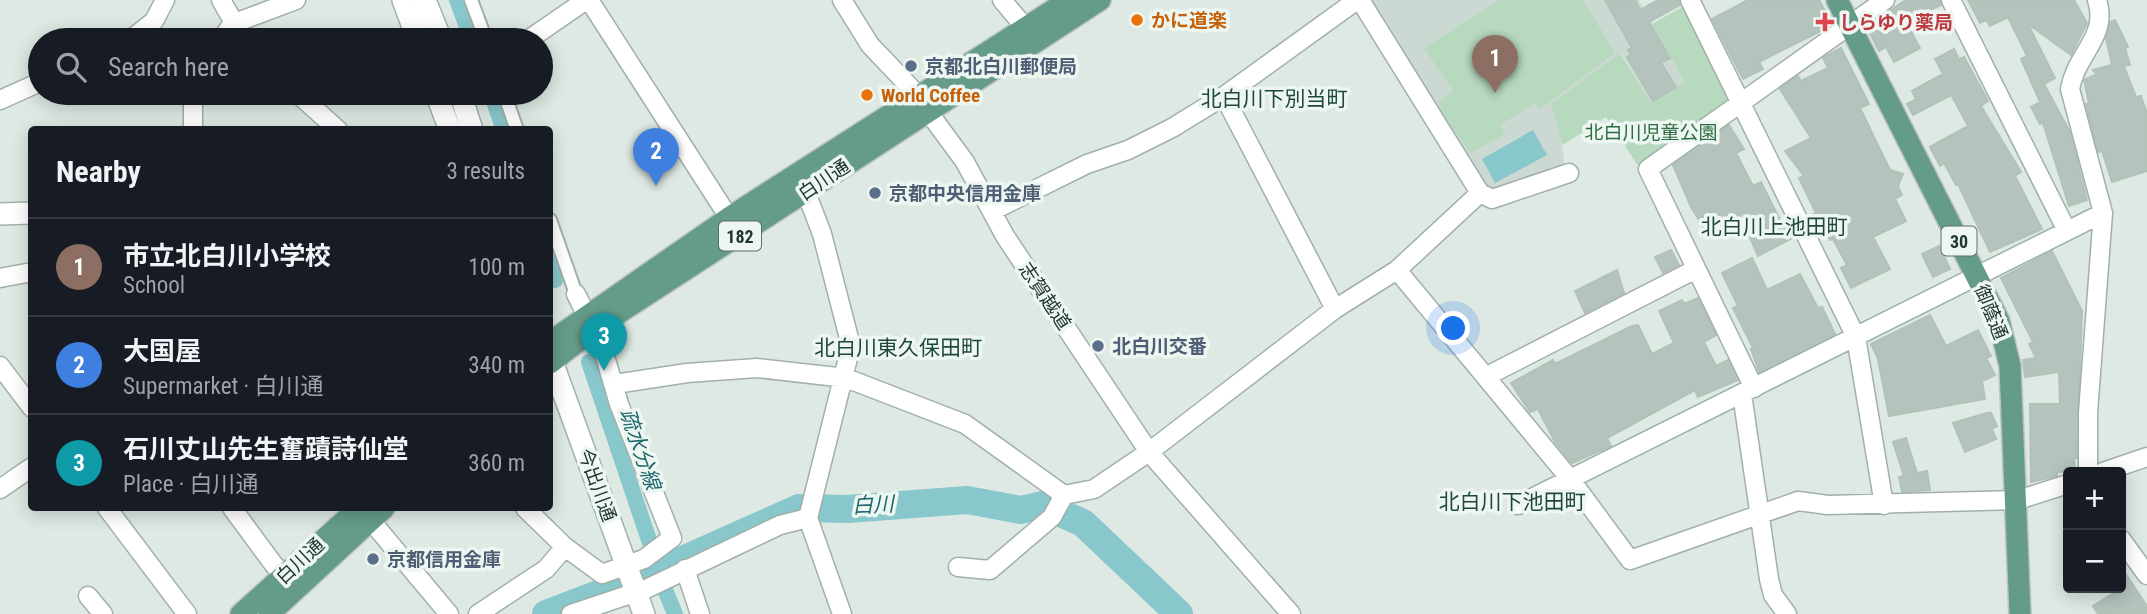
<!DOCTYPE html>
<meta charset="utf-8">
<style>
:root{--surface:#171b24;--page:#20242c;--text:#f1f3f6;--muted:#9ea1a6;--line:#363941;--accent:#1a73e8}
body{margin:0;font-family:"Roboto Condensed","Noto Sans JP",sans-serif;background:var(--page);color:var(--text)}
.controls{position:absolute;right:21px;bottom:21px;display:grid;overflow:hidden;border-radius:7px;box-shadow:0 4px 18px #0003}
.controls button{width:63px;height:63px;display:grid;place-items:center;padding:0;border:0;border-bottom:2px solid var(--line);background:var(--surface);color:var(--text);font:35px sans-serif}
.you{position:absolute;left:1454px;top:329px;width:24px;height:24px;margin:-18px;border:5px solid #fff;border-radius:50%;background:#1a73e8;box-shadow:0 0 0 10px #1a73e833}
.badge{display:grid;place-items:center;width:46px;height:46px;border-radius:50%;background:var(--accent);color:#fff;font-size:23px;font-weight:700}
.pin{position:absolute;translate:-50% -58px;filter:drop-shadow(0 2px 4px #0008)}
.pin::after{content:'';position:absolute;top:37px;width:24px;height:21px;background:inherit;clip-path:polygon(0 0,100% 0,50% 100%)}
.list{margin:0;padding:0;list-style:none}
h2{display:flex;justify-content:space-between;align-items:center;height:91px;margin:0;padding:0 28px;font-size:30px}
h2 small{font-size:23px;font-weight:400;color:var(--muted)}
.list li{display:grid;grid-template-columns:46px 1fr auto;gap:21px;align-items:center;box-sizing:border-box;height:98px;padding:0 28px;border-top:2px solid var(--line)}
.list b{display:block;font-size:26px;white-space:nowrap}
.list p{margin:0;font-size:23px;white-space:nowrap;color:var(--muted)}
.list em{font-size:23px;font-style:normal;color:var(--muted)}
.icon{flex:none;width:38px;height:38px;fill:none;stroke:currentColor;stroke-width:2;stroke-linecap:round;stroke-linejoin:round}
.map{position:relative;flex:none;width:2147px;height:614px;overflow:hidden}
.search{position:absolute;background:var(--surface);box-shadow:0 4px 18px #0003;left:28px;top:28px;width:525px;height:77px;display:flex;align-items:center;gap:18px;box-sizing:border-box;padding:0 24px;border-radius:38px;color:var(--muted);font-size:26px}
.panel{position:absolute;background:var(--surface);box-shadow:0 4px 18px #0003;left:28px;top:126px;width:525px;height:385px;border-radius:7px}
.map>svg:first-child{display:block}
</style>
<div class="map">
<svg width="2147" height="614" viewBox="0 0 2147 614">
<rect width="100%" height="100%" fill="#dee9e3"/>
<path fill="#ccd8d2" d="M1373,0H1639L1685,82L1651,103L1621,53L1551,104L1560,128L1565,170L1491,195L1372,7Z"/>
<path fill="#b7d9be" d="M1499,0H1583L1615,53L1540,109L1535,103L1500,125L1505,134L1470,153L1439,109V102L1453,91L1424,48Z
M1691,2L1742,100L1640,169L1606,117L1563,145L1551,104L1620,53L1651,103L1685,82L1652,24Z"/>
<path fill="#88c7cc" d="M1533,130L1547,155L1495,183L1482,159Z"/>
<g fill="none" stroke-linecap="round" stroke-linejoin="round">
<path stroke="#88c7cc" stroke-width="16" d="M457,0L472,40
M491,93L504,130
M550,262L555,280
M589,362L652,549
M666,592L675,614"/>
<path stroke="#88c7cc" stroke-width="28" d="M546,614L658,571L799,508L848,509L967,500L1021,510L1042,505L1083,523L1179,614"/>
</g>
<path fill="#b4c3bc" stroke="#b1c2b9" stroke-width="2" d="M1605,0H1635L1640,10L1658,0H1679L1680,5L1649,22L1670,58L1661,63L1676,87L1653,101L1627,57L1631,55L1628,50L1632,48Z
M1748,0H1819L1831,22L1823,30L1759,62L1763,69L1743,79L1712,19Z
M1906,0H1940L1941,5L1906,22L1920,48L1894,62L1886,47L1879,51L1870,33L1874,31L1870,24Z
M1968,0H2074L2087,23L2071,55L2028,24L2055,78L2044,84L2070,132L2087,200L2069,206L2043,123L2040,124L2031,107L2040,102L2021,59L2027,56L2008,17L1990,26L1986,20L1980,23Z
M2115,20L2128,47L2125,48L2130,65L2124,66L2136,97L2141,96L2147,114V171L2112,182L2102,151L2098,152L2086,104L2089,103L2084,80L2097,74L2093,70L2112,65L2106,38L2110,22Z
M1841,48L1869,104L1860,108L1890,170L1903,174L1898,186L1902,195L1895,199L1906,221L1873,237L1890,269L1851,288L1841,268L1847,265L1833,239L1830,240L1821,223L1814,227L1809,216L1816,213L1799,178L1804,176L1785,151L1811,138L1780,89L1798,76L1801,81L1828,68L1823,58Z
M1954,49L1959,59L1964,57L1988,101L1981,106L2021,172L2015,176L2042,229L1990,252L1958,184L1956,185L1944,163L1940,166L1930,147L1968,126L1954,100L1951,95L1913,115L1907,104L1916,99L1912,91L1943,74L1935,59Z
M1729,125L1744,149L1736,153L1753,186L1761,182L1781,222L1784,220L1794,237L1758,256L1743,221L1710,237L1691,207L1673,165Z
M1939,246L1950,269L1933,277L1922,254Z
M1671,250L1679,265L1663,273L1655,257Z
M2052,251L2082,311L2077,458H2074L2075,471L2057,472V476L2031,482L2030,404H2060L2059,372L2025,377L2023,360L2036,358L2029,344L2033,342L2001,278Z
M1752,258L1767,290L1800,274L1818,308L1822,307L1835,334L1759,372L1751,349L1753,348L1733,308L1738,306L1722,273Z
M1617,270L1624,293L1585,313L1575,291Z
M1698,298L1716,335L1704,342L1716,366L1728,360L1738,380L1698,397L1695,390L1607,438L1611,446L1572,463L1555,442L1538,409L1530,412L1511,383L1553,360L1555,364L1632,326L1638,325L1652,354L1674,343L1659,311L1682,300L1684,304Z
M1930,315L1946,346L1978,330L1991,356L1986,358L1995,375L1982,381L1985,399L1889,416L1878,359L1871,344Z
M1987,413H1991L1997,426L1992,429L1996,439L1965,452L1953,423Z
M1906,438L1917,473L1927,471L1930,490L1902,492L1899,477L1904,476L1893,442Z
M2121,567L2147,606V614H2098L2093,606L2121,588Z"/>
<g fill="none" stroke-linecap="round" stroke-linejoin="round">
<defs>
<path id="pedestrian" d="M471,0L486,40
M504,93L517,130
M550,220L576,294"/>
<path id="minor" d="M221,0L244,40
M589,0L735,227
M842,0L870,45L910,87L965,162L1005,236L1149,452L1291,614
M1002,0L1034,38
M1360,0L1480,193L1492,199L1569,173
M1690,0L1856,337L1884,505
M1951,0L2067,231
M130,40L154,21L165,0
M221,40L232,24L296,0
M528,40L586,0
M297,93L338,130
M1224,96L1335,309
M0,100L40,82
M193,130V93
M992,211L1087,164L1128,150L1172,128L1224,96L1357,0
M1397,270L1480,193
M0,278L32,272
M0,366L32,408
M1487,376L1696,269
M615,384L687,373L757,368L846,378L965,424L1064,495L1094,489L1149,452L1335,309L1397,270L1571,480L1630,560L1798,501L1828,505L2018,500L2068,484
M1754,388L1648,169L1885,0
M1742,394L1769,579L1773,595L1787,614
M2088,472V413L2103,213L2070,89C2076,54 2109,36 2097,0
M2103,472L2147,457
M0,489L32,467
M1518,505L2103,213
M107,508L187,614
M232,508L274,565L292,583
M525,508L565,547L602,574L644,559L672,538L619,404L602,346L576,294
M362,510L449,614
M808,518L842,614
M2121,539L2147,575
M958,567L990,570L1052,517L1064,495
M685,569L700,614
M88,596L103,614
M478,614L546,569L565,547
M571,614L646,589L780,525L808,518L851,346L822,234L801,179"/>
<path id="tertiary" d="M0,214L32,213"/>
<path id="secondary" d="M403,0L418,40
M425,0L441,40
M436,93L450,130
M460,93L472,130
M550,356L644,614"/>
<path id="primary" d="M1837,0L1999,321L2010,366L2020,614
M550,342L730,217L1069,0
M550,363L594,329L1100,0
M241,614L359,508
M269,614L384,508"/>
</defs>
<use href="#pedestrian" stroke="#a1b0a9" stroke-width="16"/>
<use href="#minor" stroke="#a1b0a9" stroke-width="21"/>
<use href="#tertiary" stroke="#a1b0a9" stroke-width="24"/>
<use href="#secondary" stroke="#9eb4aa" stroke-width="24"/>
<use href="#primary" stroke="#bcc3c1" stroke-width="24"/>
<use href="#pedestrian" stroke="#fff" stroke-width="12"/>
<use href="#minor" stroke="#fff" stroke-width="18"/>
<use href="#tertiary" stroke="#fff" stroke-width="21"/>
<use href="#secondary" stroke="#fff" stroke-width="21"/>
<use href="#primary" stroke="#659c89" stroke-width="21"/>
</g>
<g fill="#e8710a" stroke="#eef6f1" stroke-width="2.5">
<circle cx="1137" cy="20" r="7"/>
<circle cx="867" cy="95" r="7"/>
</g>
<path fill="#e0444e" stroke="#eef6f1" stroke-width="2.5" d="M1821.5 11.5h7v7h7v7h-7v7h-7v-7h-7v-7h7z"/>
<g fill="#5c6f8a" stroke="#eef6f1" stroke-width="2.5">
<circle cx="911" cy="66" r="7"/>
<circle cx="875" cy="193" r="7"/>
<circle cx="1098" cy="346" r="7"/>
<circle cx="373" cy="559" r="7"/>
</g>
<g text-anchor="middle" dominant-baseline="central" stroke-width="7" stroke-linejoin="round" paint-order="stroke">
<g fill="#eef6f1" stroke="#5e7069" stroke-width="2">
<rect x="719" y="221.5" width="42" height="29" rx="5"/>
<rect x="1941.5" y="226.5" width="35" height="29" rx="5"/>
</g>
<g font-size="18" font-weight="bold" fill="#20372f">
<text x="740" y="236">182</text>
<text x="1959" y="241">30</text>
</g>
<g font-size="19" font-weight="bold" fill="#c56008" stroke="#eef6f1" text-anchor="start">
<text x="1151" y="20">かに道楽</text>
<text x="881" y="95">World Coffee</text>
</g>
<g font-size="19" font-weight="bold" fill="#be3a42" stroke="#eef6f1" text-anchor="start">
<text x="1839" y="22">しらゆり薬局</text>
</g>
<g font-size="19" font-weight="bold" fill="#4e5e75" stroke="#eef6f1" text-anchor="start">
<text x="925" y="66">京都北白川郵便局</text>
<text x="889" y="193">京都中央信用金庫</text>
<text x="1112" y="346">北白川交番</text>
<text x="387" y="559">京都信用金庫</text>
</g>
<g font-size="19" fill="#2d6c40" stroke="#eef6f1">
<text x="1651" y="132">北白川児童公園</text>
</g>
<g font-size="19" fill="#20372f" stroke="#eef6f1">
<text transform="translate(824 180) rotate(-34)">白川通</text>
<text transform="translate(1045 296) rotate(56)">志賀越道</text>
<text transform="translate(1991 312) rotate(68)">御蔭通</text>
<text transform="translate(597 485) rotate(70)">今出川通</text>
<text transform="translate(300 561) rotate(-43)">白川通</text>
</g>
<g font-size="21" fill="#1e483a" stroke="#eef6f1">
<text x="1274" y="99">北白川下別当町</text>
<text x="1774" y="227">北白川上池田町</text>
<text x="898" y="348">北白川東久保田町</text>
<text x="1512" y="502">北白川下池田町</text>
</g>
<g font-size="21" font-style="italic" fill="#1e686f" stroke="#eef6f1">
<text transform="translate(640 449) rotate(71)">疏水分線</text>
<text transform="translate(873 505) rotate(-3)">白川</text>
</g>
</g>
</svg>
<div class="controls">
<button>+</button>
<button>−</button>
</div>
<div class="you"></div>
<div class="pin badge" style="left:1495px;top:93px;background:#8d6e63">1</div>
<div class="pin badge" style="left:656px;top:186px;background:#3f7fe0">2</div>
<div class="pin badge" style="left:604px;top:371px;background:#0f9aa8">3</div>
<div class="search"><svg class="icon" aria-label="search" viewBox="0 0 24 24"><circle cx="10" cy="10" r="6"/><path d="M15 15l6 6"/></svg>Search here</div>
<section class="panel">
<h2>Nearby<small>3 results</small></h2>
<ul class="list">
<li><span class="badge" style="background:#8d6e63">1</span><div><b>市立北白川小学校</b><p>School</p></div><em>100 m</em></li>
<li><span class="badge" style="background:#3f7fe0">2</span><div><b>大国屋</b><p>Supermarket · 白川通</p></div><em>340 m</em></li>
<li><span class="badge" style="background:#0f9aa8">3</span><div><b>石川丈山先生奮蹟詩仙堂</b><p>Place · 白川通</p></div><em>360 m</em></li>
</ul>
</section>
</div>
